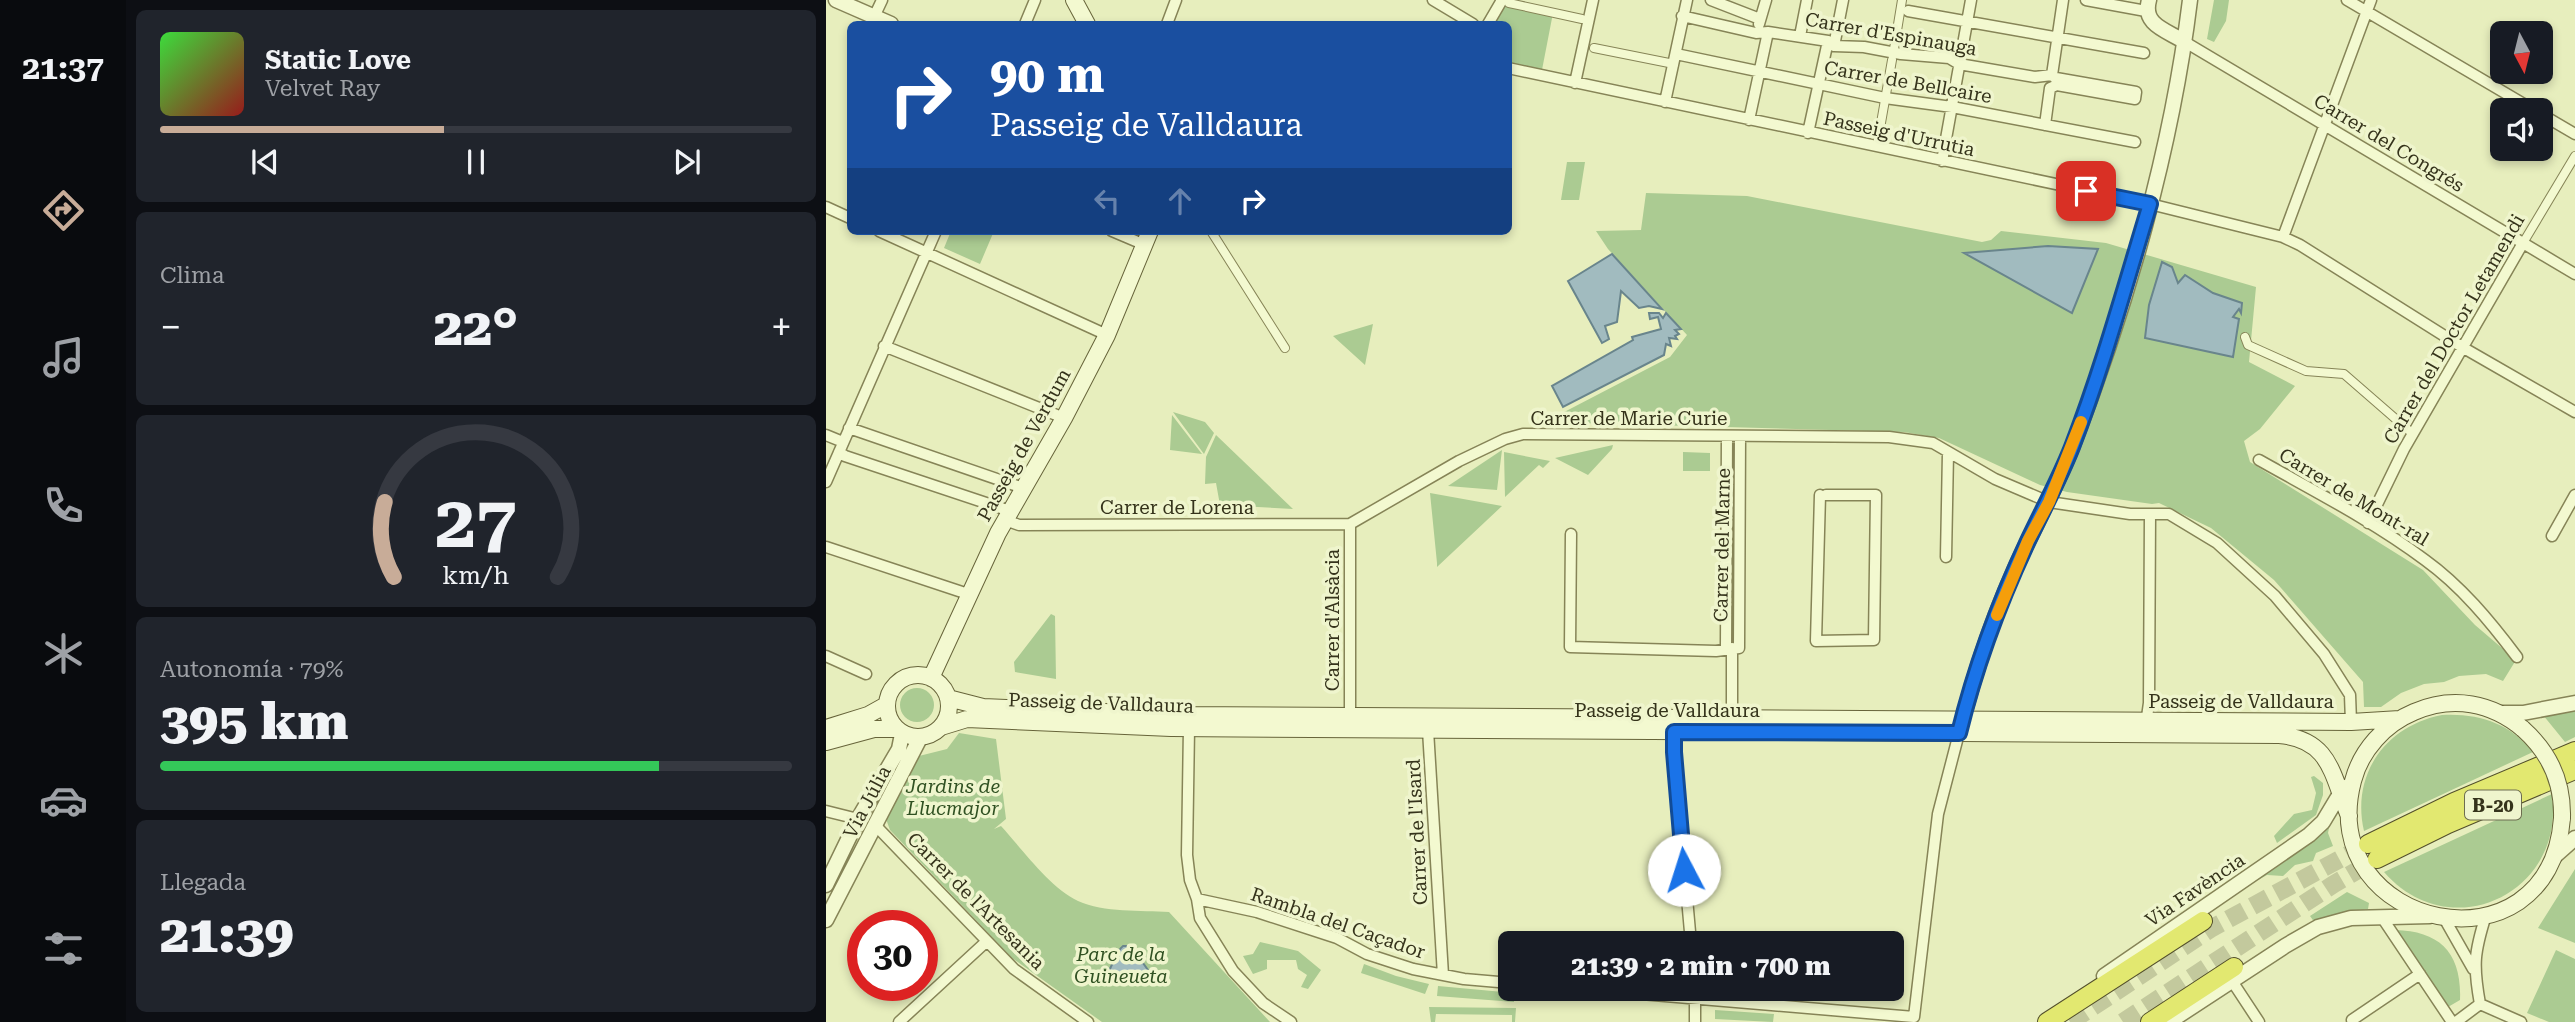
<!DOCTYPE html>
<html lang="es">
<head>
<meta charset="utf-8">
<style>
	:root { --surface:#171b24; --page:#20242c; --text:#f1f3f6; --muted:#9ea1a6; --line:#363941; --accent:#c8ac98 }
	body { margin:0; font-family:"Roboto Serif",serif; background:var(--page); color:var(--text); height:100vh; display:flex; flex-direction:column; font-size:26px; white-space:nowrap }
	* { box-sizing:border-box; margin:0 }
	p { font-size:23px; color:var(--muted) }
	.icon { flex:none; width:38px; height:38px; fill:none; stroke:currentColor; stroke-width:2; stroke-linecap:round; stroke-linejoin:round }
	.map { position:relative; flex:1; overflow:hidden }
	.panel { display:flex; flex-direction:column; gap:10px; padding:10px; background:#0d0f14; width:700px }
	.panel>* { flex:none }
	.banner { position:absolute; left:21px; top:21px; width:665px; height:214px; border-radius:10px; box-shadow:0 4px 10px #0003; background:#1a4fa0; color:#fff; overflow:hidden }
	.needle { width:46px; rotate:173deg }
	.tools { position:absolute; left:1664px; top:21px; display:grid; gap:14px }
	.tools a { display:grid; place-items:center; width:63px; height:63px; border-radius:10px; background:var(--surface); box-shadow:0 4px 10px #0003; font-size:35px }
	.speed { position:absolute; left:21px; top:910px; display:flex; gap:14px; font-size:35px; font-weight:700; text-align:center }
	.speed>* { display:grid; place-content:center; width:91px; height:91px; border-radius:50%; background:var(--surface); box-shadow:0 4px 10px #0003; line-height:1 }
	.speed .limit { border:10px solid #d22; background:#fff; color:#111 }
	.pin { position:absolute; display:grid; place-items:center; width:60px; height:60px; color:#fff; margin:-30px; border-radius:14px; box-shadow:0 4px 10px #0006 }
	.me { position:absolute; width:77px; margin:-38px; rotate:355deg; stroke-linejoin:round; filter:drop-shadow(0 0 5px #0008) }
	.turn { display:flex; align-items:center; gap:24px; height:147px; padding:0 28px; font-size:32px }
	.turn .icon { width:91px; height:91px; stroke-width:2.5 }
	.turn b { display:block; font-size:49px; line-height:60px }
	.lanes { display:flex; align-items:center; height:66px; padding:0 28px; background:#0003; justify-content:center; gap:35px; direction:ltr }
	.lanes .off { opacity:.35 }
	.big { font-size:52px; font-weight:800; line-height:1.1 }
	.panel .card { flex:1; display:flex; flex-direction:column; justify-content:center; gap:10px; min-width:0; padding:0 24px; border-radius:10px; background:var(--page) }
	.panel .dial { align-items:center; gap:0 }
	.dial svg { height:182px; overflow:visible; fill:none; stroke:var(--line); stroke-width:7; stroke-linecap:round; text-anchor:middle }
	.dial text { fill:var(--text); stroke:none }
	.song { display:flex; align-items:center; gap:21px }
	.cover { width:84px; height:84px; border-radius:10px; background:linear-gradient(135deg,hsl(120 70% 55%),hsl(0 70% 35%)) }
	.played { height:7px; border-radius:4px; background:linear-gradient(90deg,var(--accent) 45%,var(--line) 45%) }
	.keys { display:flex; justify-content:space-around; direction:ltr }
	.heat { display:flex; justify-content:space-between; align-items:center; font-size:38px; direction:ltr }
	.charge { height:10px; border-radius:5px; background:linear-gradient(90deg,#34c759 79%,var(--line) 0) }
	.trip { position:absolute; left:672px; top:931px; width:406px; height:70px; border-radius:10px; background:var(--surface); box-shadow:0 4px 10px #0003; font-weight:800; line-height:70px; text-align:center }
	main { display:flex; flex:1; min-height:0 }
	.tabs { display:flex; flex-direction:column; width:126px; justify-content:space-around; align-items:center; background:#090b0e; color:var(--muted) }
	.tabs .icon { width:49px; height:49px }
	.tabs .current { color:var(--accent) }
	.tabs b { font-size:32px; color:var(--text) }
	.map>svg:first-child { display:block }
</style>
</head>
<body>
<main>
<nav class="tabs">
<b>21:37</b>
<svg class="icon current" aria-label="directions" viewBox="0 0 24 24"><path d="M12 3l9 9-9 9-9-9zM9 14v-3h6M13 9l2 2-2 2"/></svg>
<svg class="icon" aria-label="music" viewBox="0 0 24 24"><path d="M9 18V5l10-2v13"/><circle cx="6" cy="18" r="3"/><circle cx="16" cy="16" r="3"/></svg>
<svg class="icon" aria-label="phone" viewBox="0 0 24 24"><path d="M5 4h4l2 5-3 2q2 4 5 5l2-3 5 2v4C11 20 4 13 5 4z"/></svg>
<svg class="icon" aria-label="climate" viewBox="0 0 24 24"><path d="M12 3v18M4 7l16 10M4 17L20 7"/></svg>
<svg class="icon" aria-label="car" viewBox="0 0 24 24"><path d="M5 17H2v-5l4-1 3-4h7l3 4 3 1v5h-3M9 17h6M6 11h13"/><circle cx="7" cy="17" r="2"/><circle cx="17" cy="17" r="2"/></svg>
<svg class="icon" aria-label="filters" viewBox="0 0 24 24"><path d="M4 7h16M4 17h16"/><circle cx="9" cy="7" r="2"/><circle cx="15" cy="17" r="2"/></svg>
</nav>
<section class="panel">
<div class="card">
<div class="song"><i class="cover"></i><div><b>Static Love</b><p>Velvet Ray</p></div></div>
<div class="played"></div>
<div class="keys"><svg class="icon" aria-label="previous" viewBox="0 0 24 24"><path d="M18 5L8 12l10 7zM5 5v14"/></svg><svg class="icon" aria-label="pause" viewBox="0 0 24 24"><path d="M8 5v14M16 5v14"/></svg><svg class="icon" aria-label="next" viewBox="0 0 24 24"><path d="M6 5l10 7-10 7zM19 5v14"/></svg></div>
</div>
<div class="card"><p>Clima</p>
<div class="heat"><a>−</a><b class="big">22°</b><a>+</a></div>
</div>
<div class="card dial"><svg viewBox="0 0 100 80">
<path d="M14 69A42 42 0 1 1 86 69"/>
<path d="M14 69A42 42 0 0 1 10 36" stroke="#c8ac98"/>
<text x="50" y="56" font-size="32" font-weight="700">27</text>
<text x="50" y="72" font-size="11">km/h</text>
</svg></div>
<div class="card"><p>Autonomía · 79%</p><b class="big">395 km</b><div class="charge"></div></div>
<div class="card"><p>Llegada</p><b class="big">21:39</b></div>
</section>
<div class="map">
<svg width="1749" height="1022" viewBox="0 0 1749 1022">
	<rect width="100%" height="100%" fill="#e7eebd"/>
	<path fill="#abcb92" d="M 1388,0 L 1403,0 L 1400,21 L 1388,42 L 1381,39 Z
		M 675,3 L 727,13 L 715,75 L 683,68 L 682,24 L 662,24 Z
		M 741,162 L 759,162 L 753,200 L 735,200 Z
		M 820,193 L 921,196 L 1156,242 L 1165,240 L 1175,231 L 1280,243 L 1430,287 L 1423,362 L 1469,386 L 1434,429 L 1418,441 L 1424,462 L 1597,570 L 1649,625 L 1690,660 L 1677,681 L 1660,674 L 1633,676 L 1618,682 L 1598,684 L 1575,693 L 1555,707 L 1538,707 L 1537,682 L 1448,580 L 1385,528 L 1333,503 L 1326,504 L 1241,492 L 1214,485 L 1113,438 L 1078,432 L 719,422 L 844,357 L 861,335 L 782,249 L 770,231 L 815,230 Z
		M 125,231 L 168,231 L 154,264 L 118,248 Z
		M 547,324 L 539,365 L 507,336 Z
		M 347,412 L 379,422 L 388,433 L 378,454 Z
		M 346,415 L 376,454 L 344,450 Z
		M 390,435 L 467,509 L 394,505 L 390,483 L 379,484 L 380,457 Z
		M 787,445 L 786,449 L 762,475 L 729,458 Z
		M 676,450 L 671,490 L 622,486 Z
		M 678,452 L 724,461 L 717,468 L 713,465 L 679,497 Z
		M 857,452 L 884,453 L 884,471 L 857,471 Z
		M 604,493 L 676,506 L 611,567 L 611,563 Z
		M 225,614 L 229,616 L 230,679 L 189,672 L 188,662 Z
		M74 705a17 17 0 1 1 34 0a17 17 0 1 1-34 0Z
		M 1749,710 L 1749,737 L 1739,742 L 1717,715 Z
		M 1616,715 C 1652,713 1684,723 1707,752 L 1538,831 C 1525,775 1559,726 1616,715 Z
		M 133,733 L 170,739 L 180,819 L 168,829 L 175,826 C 197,850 223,887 252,901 C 278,913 315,910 343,912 L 444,1022 L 276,1022 L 186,958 L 64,830 L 60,819 L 93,756 L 121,749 Z
		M 1488,776 L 1497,783 L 1497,795 L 1490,815 L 1451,843 L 1448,836 L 1468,814 L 1486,810 L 1490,793 L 1485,777 Z
		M 1726,794 C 1740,893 1624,948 1558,872 Z
		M 1505,818 L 1502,833 L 1507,846 L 1490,853 L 1487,861 L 1469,865 L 1457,876 L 1441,875 L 1432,880 L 1432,876 Z
		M 1749,869 L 1749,943 L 1712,928 Z
		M 1521,892 L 1543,903 L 1542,909 L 1509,915 L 1489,923 L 1484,916 Z
		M 1569,930 C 1614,931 1636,953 1634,1000 L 1622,1007 Z
		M 434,942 L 472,951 L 495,970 L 482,989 L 475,987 L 481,975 L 472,969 L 470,960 L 441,960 L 441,969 L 427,974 L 417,956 L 427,954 Z
		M 1730,950 L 1749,959 L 1749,1022 L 1723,1022 L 1701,1013 Z
		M 538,964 L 570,976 L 603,984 L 599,994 L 535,973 Z
		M 612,986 L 688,993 L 688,1002 L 611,996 Z
		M 603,1007 L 690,1008 L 689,1022 L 686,1022 L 686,1015 L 610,1014 L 609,1022 L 605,1022 Z
		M 889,1010 L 948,1014 L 947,1022 L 889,1019 Z"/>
	<path fill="#a1bbbf" stroke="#69858c" stroke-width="2" d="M 1222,246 L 1272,249 L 1246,313 L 1138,253 Z
		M 786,254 L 836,309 L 823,306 L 813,308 L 795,291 L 791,322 L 779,326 L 783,339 L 776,343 L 742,281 Z
		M 1336,262 L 1346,267 L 1352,283 L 1359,275 L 1387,293 L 1416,303 L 1415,313 L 1413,309 L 1407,317 L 1413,319 L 1407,357 L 1319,338 L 1323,305 Z
		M 823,313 L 833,313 L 837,318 L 840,313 L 855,329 L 849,330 L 853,334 L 849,336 L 851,339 L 843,338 L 845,346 L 840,344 L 838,355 L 737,407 L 726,386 L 807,340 L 806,337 L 835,329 L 832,317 L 824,319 Z
		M 297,946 L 301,946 L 309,952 L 322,970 L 317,977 L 285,983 L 278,980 C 285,970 290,951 297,946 Z"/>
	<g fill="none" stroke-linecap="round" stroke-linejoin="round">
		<path stroke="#c3c99d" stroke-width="18" stroke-dasharray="18 9" stroke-linecap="butt" d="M 1244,1022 L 1386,928 L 1542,844
			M 1297,1022 L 1508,884 L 1551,859"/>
		<defs>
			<path id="pedestrian" d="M 683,3 L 756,19
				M 768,48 L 848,64
				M 1068,49 L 1076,0
				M 1052,140 L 1066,60
				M 385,231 L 459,348
				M 1697,243 L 1749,156
				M 1419,337 L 1422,345 L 1480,371 L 1518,374 L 1587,434"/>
			<path id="minor" d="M 607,0 L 647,24
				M 885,0 L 934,19
				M 1260,0 L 1320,11
				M 1521,0 L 1708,110
				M 1082,11 L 1318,53
				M 856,16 L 930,33 L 942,32 L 1002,41 L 1008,46 L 1038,47 L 1075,54 L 1123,58 L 1133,64 L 1209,77 L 1226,75
				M 48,17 L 56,0
				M 199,24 L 209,0
				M 341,24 L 350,0
				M 662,24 L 676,0
				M 933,24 L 940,0
				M 974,36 L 981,0
				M 1359,42 L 1749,274
				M 1008,46 L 1017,0
				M 850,54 L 1059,98 L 1126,107 L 1309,142
				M 682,68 L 1324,204 L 1457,237 L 1474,245 L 1636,347 L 1749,412
				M 1230,78 L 1310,92 L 1309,99 L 1231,85
				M 749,83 L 767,0
				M 839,102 L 861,0
				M 1715,114 L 1749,134
				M 923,120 L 942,32
				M 1219,125 L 1224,88 L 1231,85 L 1232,81 L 1226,75 L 1237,0
				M 982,133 L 1002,41
				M 1116,161 L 1145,0
				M 0,207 L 24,218
				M 53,231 L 281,335
				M 286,231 L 319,245
				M 1457,237 L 1545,0
				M 58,346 L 238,418
				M 23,428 L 197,488
				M 0,435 L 17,442
				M 13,452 L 19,456 L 184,511
				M 1433,460 C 1488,491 1547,521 1599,560 C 1635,586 1664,621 1691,657
				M 0,482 L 110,231
				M 994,495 L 990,641 L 1048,640 L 1050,495 L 1000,495
				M 179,520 L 193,525 L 524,524
				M 1542,523 L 1578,449 L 1697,243
				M 524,524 L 633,461 L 679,439 L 697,434 L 1063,437 L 1107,443 L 1169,479 L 1223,502 L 1304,514 L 1343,514 L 1391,543 L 1449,596 L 1498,654 L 1524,695 L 1525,722
				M 745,534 L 744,647 L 890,651 L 913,648 L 914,436
				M 1726,536 L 1749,495
				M 0,547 L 142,594
				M 1120,557 L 1122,453
				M 900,648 L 901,436
				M 906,648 L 906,723
				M 0,656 L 40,674
				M 524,716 L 524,524
				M 1320,724 L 1323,703 L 1324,514
				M 363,728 L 361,855 L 364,880 L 371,899 L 374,918 L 407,971 L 437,1003 L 465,1022
				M 602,730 L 617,975
				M 848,731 L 848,752 L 865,943
				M 0,811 L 32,819
				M 50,826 L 188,969 L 262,1022
				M 371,899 L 431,912 L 511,938 L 541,954 L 587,969 L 638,979 L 684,983
				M 1555,916 L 1626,1022
				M 1618,918 L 1647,969
				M 1406,981 L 1433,1022
				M 756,989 L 1088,1017
				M 1654,1004 C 1647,965 1648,953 1660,915
				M 1654,1004 L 1695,1022
				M 1088,1017 L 1112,814 L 1133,733
				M 1526,1020 L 1594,974
				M 73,1022 L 161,941
				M 869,1022 L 869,989
				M 1630,1022 L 1654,1004"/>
			<path id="tertiary" d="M 10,0 L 65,24
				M 1323,0 C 1316,25 1340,30 1359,42
				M 1676,713 L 1697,713 L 1749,703
				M 1134,730 C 1150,666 1173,600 1202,541 C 1218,509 1234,478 1247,445 C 1301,306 1346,148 1364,0
				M 1730,855 L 1749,838
				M 0,885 L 32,819 L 73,749 L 76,734
				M 0,920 L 94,738
				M 1278,976 L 1483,835 L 1497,822 L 1518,787
				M 1343,1022 L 1459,946 L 1492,927 L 1525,918 L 1604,916"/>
			<path id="secondary" d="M 248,0 L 261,24
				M61 706a31 31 0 1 1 62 0a31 31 0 1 1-62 0Z
				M 105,678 L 172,533 L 238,418 L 281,335 L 324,231
				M 122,698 L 157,707 L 350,715 L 1525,722 L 1574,719
				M 115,727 L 141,719 L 345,728 L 1453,735 C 1505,739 1506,776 1523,816
				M 0,728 L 42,715 L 60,705
				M 1697,729 C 1666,703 1627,695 1588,712 C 1559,724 1535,750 1527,781 C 1488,930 1724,980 1736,818
				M 0,742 L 48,729 L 68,729"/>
			<path id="trunk" d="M 1542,844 L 1628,802 L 1749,751
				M 1551,859 L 1622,824 L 1749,770
				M 1221,1022 L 1377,921
				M 1324,1022 L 1408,967"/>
		</defs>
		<use href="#pedestrian" stroke="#868457" stroke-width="10"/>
		<use href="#minor" stroke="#868457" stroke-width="13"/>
		<use href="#tertiary" stroke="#868457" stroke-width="17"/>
		<use href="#secondary" stroke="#67643a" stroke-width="18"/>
		<use href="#trunk" stroke="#534f2b" stroke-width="20"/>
		<use href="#pedestrian" stroke="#f3f9d0" stroke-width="8"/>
		<use href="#minor" stroke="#f3f9d0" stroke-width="10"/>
		<use href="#tertiary" stroke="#f3f9d0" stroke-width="14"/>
		<use href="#secondary" stroke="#f3f9d0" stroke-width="16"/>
		<use href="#trunk" stroke="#e2e870" stroke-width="18"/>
		<defs>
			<path id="secondary-bridge" d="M 1697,729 C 1724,753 1737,782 1736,818"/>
		</defs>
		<use href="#secondary-bridge" stroke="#67643a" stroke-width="18" stroke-linecap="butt"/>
		<use href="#secondary-bridge" stroke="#f3f9d0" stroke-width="16"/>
	</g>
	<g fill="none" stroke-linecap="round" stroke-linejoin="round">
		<defs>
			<path id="route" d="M 858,870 L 848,752 L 848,732 L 1133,733 C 1149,668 1173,603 1201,543 C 1216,511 1233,480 1246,447 C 1277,367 1299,286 1324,204 L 1260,191"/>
		</defs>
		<use href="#route" stroke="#114b97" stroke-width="18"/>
		<use href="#route" stroke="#1a73e8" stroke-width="12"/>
		<path stroke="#f59e0b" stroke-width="12" d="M 1171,615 L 1202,541 L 1223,502 L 1255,422"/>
	</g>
	<g text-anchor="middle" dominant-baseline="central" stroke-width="7" stroke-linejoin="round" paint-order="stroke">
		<rect fill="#eff5cd" stroke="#6d6d50" stroke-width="2" x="1639" y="790.5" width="56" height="29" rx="5"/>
		<g font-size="18" font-weight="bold" fill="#35331b">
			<text x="1667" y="805">B-20</text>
		</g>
		<g font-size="19" fill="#35331b" stroke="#eff5cd">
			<text transform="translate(1065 34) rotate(10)">Carrer d'Espinauga</text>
			<text transform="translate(1082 82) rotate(10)">Carrer de Bellcaire</text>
			<text transform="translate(1073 134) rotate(12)">Passeig d'Urrutia</text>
			<text transform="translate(1563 143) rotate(31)">Carrer del Congrés</text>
			<text transform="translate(1628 329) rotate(-60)">Carrer del Doctor Letamendi</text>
			<text x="803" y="418">Carrer de Marie Curie</text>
			<text transform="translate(198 445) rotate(-61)">Passeig de Verdum</text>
			<text transform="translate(1528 497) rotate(31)">Carrer de Mont-ral</text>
			<text x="351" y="507">Carrer de Lorena</text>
			<text transform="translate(896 545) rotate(-89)">Carrer del Marne</text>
			<text transform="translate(506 620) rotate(-90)">Carrer d'Alsàcia</text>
			<text x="1415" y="701">Passeig de Valldaura</text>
			<text transform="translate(275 703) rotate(2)">Passeig de Valldaura</text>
			<text x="841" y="710">Passeig de Valldaura</text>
			<text transform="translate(41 802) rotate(-62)">Via Júlia</text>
			<text transform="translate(591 832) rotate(-93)">Carrer de l'Isard</text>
			<text transform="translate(1369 890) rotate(-34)">Via Favència</text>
			<text transform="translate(150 901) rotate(45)">Carrer de l'Artesania</text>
			<text transform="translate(512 923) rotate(19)">Rambla del Caçador</text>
		</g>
		<g font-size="19" font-style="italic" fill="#305122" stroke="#eff5cd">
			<text x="127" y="786">Jardins de<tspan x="127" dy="22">Llucmajor</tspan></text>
			<text x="295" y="954">Parc de la<tspan x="295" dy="22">Guineueta</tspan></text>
		</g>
	</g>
</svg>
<div class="tools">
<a><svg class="needle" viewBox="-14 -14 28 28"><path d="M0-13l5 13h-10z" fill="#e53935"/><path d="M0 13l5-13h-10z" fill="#9ea1a6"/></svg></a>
<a><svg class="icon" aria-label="sound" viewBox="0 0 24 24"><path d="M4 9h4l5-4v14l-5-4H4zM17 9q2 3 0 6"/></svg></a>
</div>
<div class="speed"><div class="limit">30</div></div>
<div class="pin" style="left:1260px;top:191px;background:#d93025"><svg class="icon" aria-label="arrive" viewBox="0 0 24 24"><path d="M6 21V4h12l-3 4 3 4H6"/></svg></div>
<svg class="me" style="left:858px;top:870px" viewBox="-20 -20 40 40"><circle r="19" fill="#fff"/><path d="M0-13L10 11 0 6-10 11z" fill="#1a73e8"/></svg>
<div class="trip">21:39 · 2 min · 700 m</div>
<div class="banner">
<div class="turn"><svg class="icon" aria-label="right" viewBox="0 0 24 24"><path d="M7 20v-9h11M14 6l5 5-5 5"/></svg><div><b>90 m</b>Passeig de Valldaura</div></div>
<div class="lanes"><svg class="icon off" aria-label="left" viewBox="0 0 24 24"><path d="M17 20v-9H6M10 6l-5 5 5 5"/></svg><svg class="icon off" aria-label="ahead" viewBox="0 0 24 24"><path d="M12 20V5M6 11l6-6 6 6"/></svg><svg class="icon" aria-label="right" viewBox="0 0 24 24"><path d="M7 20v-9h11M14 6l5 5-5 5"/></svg></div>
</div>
</div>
</main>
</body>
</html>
